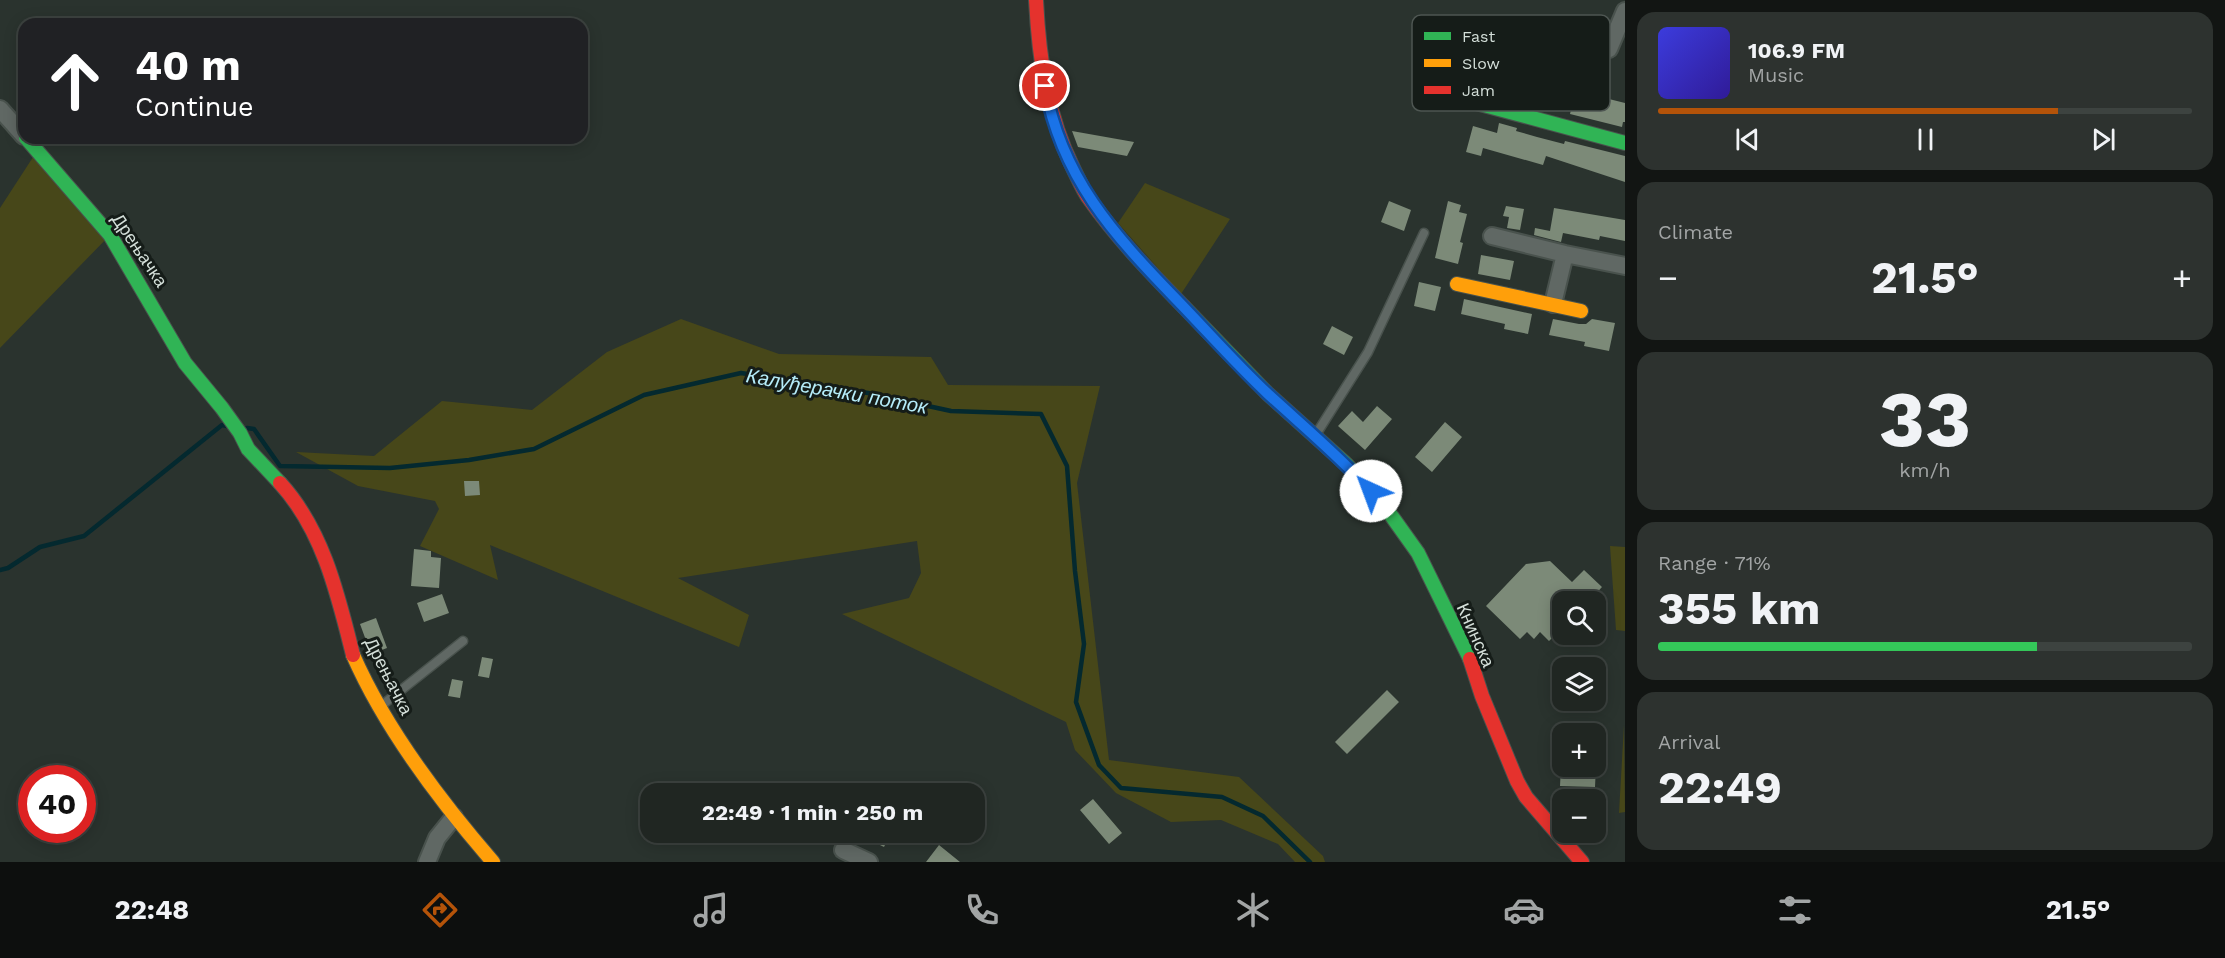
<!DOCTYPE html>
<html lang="en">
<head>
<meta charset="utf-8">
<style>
	:root { --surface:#202622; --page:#2d322f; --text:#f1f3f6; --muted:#a2a5a5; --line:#3d4340; --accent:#b45309 }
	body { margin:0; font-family:"Work Sans",sans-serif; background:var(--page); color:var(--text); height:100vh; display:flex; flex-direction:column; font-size:22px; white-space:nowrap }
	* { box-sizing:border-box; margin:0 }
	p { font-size:20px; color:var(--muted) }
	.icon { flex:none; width:33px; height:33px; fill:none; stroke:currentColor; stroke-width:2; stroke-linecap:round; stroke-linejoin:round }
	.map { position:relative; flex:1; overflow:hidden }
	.panel { display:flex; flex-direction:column; gap:12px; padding:12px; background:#121513; width:600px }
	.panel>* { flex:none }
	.banner { position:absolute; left:18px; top:18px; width:570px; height:126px; border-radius:18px; box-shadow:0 3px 15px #0003,0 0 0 2px var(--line); background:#202124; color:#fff; overflow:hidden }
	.tools { position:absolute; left:1552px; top:591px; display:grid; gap:12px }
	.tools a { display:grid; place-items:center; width:54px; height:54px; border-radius:12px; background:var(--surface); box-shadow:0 3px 15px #0003,0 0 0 2px var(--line); font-size:30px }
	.speed { position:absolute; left:18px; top:765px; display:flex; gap:12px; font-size:30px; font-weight:700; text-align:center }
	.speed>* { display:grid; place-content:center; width:78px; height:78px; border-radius:50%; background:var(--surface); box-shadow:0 3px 15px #0003,0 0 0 2px var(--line); line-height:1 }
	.speed .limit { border:9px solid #d22; background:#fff; color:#111 }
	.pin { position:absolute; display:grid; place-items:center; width:51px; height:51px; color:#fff; margin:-26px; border:3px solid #fff; border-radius:50%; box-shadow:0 2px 6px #0007 }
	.me { position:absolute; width:66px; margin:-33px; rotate:317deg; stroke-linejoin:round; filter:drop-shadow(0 0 4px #0008) }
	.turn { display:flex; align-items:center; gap:21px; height:126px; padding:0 18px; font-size:27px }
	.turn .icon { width:78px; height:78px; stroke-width:2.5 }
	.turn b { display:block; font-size:42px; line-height:51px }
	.big { font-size:45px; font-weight:700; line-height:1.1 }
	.panel .card { flex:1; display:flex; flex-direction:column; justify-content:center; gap:9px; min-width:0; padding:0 21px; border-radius:18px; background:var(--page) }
	.panel .dial { align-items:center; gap:0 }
	.dial b { font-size:78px; line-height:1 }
	.song { display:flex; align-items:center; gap:18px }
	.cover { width:72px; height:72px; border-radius:9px; background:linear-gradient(135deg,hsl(240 70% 55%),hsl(250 70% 35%)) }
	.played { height:6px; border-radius:3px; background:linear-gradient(90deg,var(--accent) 75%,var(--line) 75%) }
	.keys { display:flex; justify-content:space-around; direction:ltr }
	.heat { display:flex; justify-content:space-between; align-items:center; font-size:33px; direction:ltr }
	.charge { height:9px; border-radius:4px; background:linear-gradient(90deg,#34c759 71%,var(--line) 0) }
	.trip { position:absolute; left:640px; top:783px; width:345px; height:60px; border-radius:18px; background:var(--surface); box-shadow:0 3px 15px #0003,0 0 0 2px var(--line); font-weight:700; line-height:60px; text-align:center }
	.dock { display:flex; height:96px; justify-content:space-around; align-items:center; background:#0d0f0e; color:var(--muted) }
	.dock .icon { width:42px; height:42px }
	.dock .selected { color:var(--accent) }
	.dock b { font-size:27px; color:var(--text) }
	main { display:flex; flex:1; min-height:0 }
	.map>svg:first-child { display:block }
</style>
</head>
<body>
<main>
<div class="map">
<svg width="1625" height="862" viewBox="0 0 1625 862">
	<rect width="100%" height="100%" fill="#2a332e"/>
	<path fill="#474719" d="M 37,151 L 110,235 L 0,348 L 0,208 Z
		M 1145,183 L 1230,219 L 1181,294 L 1118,223 Z
		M 681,319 L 779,354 L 931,357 L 948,385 L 1100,386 L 1077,483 L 1109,760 L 1239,777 L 1323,856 L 1325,862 L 1295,862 L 1278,844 L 1221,820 L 1171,822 L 1116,793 L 1075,750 L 1066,722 L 842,614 L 909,598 L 921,573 L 917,541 L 678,578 L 749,615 L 739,647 L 490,545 L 498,580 L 420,546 L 439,509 L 435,501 L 358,486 L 296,452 L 374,456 L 442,401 L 532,410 L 607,352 Z
		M 1610,546 L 1625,547 L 1625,631 L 1616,630 Z
		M 1624,725 L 1625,812 L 1619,813 Z"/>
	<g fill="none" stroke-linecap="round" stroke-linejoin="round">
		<path stroke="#04292f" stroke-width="4.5" d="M 247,428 L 254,429 L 280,466 L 390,468 L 469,460 L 534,449 L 644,395 L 741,373 L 868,393 L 951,411 L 1041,414 L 1067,466 L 1075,571 L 1084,644 L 1076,702 L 1099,765 L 1121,788 L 1222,797 L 1263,816 L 1310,862
			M 0,570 L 8,568 L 40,547 L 84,536 L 222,425 L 227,426"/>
	</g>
	<path fill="#7c8a78" d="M 1574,98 L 1603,106 L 1605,98 L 1625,103 L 1625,122 L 1623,122 L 1622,127 L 1570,114 Z
		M 1499,123 L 1517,128 L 1516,131 L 1537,137 L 1564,144 L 1565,141 L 1625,156 L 1625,182 L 1546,156 L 1543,165 L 1483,148 L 1481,156 L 1466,152 L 1473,126 L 1497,133 Z
		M 1072,131 L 1134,142 L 1127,156 L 1078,147 Z
		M 1389,201 L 1411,210 L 1404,231 L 1381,222 Z
		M 1448,201 L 1461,205 L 1459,212 L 1467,214 L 1460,242 L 1463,243 L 1458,264 L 1435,258 Z
		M 1506,206 L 1524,209 L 1520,230 L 1507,228 L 1509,217 L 1503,216 Z
		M 1554,208 L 1625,220 L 1625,241 L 1600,236 L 1599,240 L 1563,233 L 1561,242 L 1534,235 L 1535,228 L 1550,231 Z
		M 1481,255 L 1514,261 L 1510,280 L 1478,274 Z
		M 1419,282 L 1441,287 L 1435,311 L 1414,306 Z
		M 1464,299 L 1532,314 L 1528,334 L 1504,329 L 1505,324 L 1461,314 Z
		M 1553,319 L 1579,324 L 1586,324 L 1592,319 L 1615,323 L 1609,351 L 1584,346 L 1585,342 L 1549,335 Z
		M 1332,326 L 1353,337 L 1344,355 L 1323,344 Z
		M 1377,406 L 1392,419 L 1365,450 L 1338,426 L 1352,411 L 1363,422 Z
		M 1445,422 L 1462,437 L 1432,472 L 1415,457 Z
		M 464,481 L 479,481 L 480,495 L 465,496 Z
		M 414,549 L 431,551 L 431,557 L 441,558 L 439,588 L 411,586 Z
		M 1550,561 L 1572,582 L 1584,570 L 1602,587 L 1588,602 L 1563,602 L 1563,627 L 1549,641 L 1540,632 L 1534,639 L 1527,632 L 1520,639 L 1486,606 L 1526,564 Z
		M 442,594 L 449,613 L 424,622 L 417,603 Z
		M 376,618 L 387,648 L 371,654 L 360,624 Z
		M 482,657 L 493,659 L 489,678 L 478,676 Z
		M 452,679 L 463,681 L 460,698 L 448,696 Z
		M 1387,690 L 1399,702 L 1347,754 L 1335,742 Z
		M 1561,766 L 1596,766 L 1595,787 L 1560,786 Z
		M 1093,799 L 1122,833 L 1109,844 L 1080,810 Z
		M 854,832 L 891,832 L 884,847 Z
		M 939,845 L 960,862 L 926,862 Z"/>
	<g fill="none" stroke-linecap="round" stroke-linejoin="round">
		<defs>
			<path id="lane" d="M 1315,436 L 1368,352 L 1424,233
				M 381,706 L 463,641"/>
			<path id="street" d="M 1609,49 L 1625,11
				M 0,109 L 24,136
				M 1492,236 L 1565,254 L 1625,266
				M 1553,304 L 1565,254
				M 843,850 L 869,862
				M 427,862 L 437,838 L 454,817"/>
			<path id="fast" d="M 1443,94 L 1625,143
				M 26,138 L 110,235 L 185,363 L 222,408 L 240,433 L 248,449 L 280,483
				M 1184,307 L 1268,394 L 1347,465 L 1383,504 L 1418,553 L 1470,659"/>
			<path id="slow" d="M 1457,284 L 1581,311
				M 353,655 C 385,728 441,802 493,862"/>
			<path id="jam" d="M 1036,0 C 1039,59 1047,115 1073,168 C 1078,178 1082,188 1088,197 C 1116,237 1150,272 1184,307
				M 280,483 C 323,530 338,595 353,655
				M 1470,659 L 1482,696 L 1517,781 L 1526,797 L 1582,862"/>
		</defs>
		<use href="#lane" stroke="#49524d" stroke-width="11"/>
		<use href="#street" stroke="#49524d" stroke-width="20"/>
		<use href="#fast" stroke="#49524d" stroke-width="16"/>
		<use href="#slow" stroke="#49524d" stroke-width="16"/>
		<use href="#jam" stroke="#49524d" stroke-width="16"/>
		<use href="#lane" stroke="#606864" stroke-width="8"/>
		<use href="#street" stroke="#606864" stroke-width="16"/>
		<use href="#fast" stroke="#30b455" stroke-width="14"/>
		<use href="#slow" stroke="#ff9f0a" stroke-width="14"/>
		<use href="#jam" stroke="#e5322d" stroke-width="14"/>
	</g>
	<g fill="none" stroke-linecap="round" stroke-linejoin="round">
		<defs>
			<path id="route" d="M 1045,86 C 1061,177 1114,235 1176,299 C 1207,331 1236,364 1268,394 C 1303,426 1339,456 1371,491"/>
		</defs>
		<use href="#route" stroke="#114b97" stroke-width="15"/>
		<use href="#route" stroke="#1a73e8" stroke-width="10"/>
	</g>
	<g text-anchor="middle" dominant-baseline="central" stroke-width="6" stroke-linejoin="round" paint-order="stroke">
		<g font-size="18" fill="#d4dfd9" stroke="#151c18">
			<text transform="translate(140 250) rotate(56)">Дрењачка</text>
			<text transform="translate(1476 635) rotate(66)">Книнска</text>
			<text transform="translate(389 676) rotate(63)">Дрењачка</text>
		</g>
		<g font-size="20" font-style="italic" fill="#b6edfa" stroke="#151c18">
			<text transform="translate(837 391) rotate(10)">Калуђерачки поток</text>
		</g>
	</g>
	<rect x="1412" y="15" width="198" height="96" rx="9" fill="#151c18" stroke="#4e5652" stroke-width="1.5"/>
	<rect x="1424" y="32" width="27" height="8" fill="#30b455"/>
	<rect x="1424" y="59" width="27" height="8" fill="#ff9f0a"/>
	<rect x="1424" y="86" width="27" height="8" fill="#e5322d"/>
	<g font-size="16" fill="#d4dfd9">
		<text x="1462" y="42">Fast</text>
		<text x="1462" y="69">Slow</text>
		<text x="1462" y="96">Jam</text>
	</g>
</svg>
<div class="tools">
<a><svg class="icon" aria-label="search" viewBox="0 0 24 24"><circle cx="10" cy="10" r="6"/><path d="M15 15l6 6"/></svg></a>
<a><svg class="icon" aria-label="layers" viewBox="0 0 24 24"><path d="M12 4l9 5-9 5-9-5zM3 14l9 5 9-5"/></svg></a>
<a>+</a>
<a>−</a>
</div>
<div class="speed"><div class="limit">40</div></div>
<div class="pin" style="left:1045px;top:86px;background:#d93025"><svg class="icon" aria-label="arrive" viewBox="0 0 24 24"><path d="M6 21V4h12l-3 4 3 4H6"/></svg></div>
<svg class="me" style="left:1371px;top:491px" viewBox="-20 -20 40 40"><circle r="19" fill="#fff"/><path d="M0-13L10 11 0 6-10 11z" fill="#1a73e8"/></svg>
<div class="trip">22:49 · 1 min · 250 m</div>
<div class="banner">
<div class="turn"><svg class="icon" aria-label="ahead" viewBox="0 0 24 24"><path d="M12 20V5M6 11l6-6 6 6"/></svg><div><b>40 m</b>Continue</div></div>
</div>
</div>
<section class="panel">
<div class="card">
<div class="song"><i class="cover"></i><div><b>106.9 FM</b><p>Music</p></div></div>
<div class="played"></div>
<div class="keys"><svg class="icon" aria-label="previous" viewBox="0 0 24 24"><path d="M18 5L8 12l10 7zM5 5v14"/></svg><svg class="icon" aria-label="pause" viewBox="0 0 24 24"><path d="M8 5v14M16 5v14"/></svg><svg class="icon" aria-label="next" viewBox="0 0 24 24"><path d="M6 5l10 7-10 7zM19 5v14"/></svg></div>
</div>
<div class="card"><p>Climate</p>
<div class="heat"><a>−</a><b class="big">21.5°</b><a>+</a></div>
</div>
<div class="card dial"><b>33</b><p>km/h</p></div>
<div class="card"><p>Range · 71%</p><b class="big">355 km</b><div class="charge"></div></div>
<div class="card"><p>Arrival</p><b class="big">22:49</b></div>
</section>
</main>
<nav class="dock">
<b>22:48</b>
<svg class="icon selected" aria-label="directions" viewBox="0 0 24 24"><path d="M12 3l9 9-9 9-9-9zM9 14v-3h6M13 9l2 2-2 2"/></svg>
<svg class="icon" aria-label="music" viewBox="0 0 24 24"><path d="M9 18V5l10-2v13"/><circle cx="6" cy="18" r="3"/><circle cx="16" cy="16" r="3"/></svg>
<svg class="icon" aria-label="phone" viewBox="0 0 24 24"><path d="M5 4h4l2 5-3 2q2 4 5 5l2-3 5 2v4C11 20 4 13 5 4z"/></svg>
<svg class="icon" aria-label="climate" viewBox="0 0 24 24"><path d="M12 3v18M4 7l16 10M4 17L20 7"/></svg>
<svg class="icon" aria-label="car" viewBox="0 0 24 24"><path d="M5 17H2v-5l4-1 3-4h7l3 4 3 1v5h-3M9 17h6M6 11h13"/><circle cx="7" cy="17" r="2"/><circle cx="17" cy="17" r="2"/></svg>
<svg class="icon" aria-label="filters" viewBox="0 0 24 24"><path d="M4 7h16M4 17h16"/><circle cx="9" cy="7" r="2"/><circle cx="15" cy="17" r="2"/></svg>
<b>21.5°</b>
</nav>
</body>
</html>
